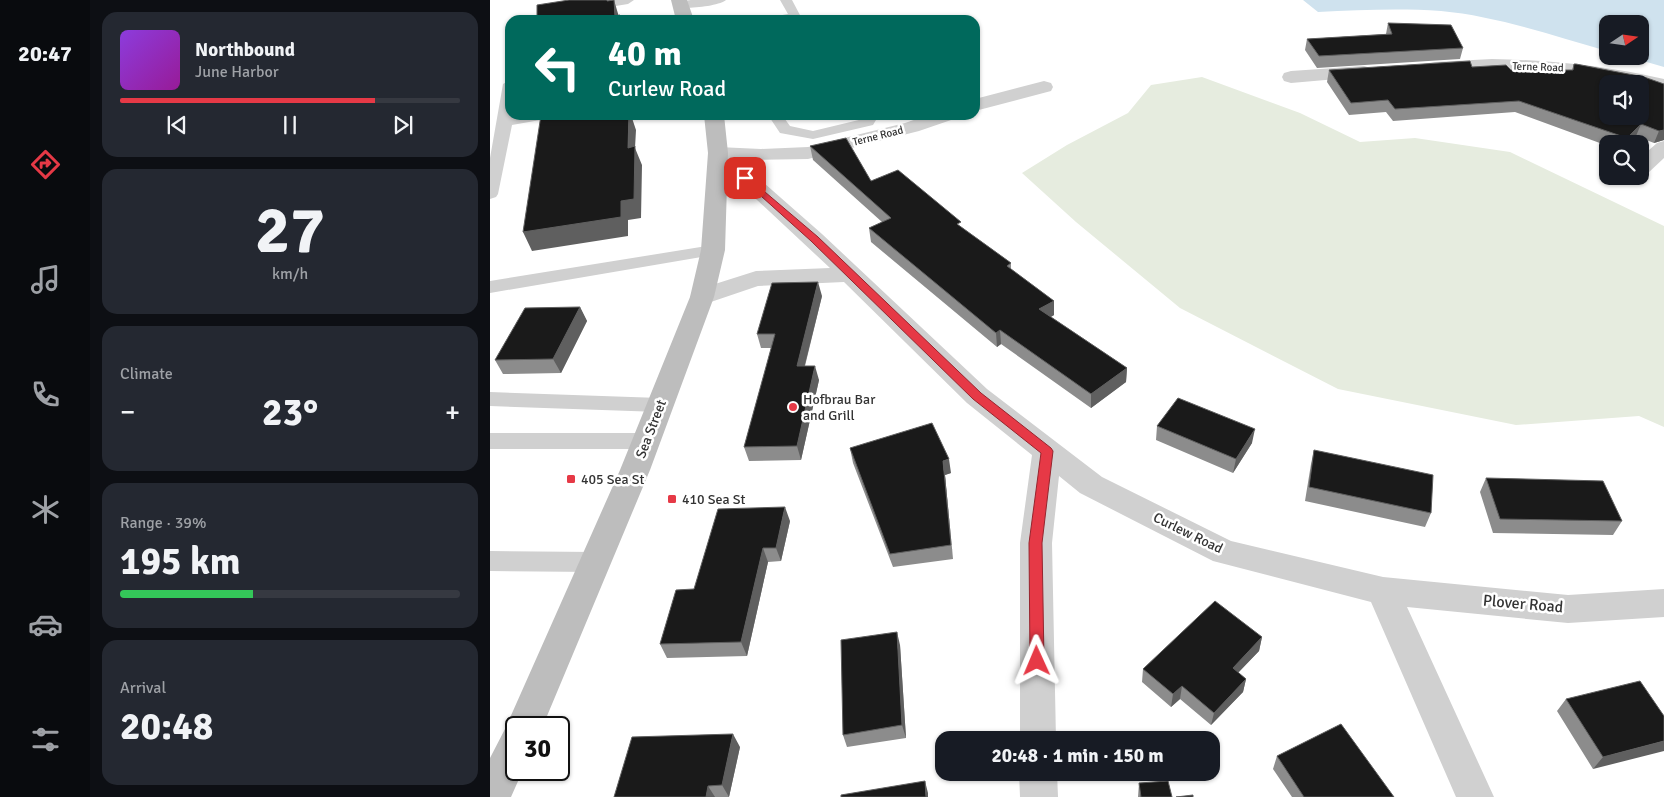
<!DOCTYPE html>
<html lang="en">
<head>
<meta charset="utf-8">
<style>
	:root { --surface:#171b24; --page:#242831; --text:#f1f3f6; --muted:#9ea1a6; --line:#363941; --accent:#e63946 }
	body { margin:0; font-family:Signika,sans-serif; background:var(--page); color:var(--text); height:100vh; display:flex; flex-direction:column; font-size:19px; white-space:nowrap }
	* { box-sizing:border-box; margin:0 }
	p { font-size:16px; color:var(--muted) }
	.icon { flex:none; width:28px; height:28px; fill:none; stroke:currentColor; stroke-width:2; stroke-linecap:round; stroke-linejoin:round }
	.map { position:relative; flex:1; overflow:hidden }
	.sheet { display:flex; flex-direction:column; gap:12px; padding:12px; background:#0d0f14; width:400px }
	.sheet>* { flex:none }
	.banner { position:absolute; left:15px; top:15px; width:475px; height:105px; border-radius:15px; box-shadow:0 1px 4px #0004; background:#00695c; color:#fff; overflow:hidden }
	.needle { width:32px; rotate:77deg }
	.fabs { position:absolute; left:1109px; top:15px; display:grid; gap:10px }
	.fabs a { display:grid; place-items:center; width:50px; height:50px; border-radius:10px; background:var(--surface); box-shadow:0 1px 4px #0004; font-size:25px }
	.speed { position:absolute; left:15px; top:716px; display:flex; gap:10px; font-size:25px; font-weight:700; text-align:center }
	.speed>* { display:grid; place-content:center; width:65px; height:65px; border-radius:50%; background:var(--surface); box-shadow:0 1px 4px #0004; line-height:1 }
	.speed .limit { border:2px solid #111; border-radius:8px; background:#fff; color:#111 }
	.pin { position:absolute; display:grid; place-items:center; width:42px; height:42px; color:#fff; margin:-21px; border-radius:10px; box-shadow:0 2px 8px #0006 }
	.me { position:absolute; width:55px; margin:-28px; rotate:359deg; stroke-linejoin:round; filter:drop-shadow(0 0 4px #0008) }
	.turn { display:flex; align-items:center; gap:18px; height:105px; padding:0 20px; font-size:22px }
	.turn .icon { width:65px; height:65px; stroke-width:2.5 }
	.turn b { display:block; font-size:35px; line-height:42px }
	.big { font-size:38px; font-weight:700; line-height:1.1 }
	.sheet .tile { flex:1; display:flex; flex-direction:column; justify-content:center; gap:8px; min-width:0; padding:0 18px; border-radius:15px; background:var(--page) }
	.sheet .dial { align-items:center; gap:0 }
	.dial b { font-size:65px; line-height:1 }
	.song { display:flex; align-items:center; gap:15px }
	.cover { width:60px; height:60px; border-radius:8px; background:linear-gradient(135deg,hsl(270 70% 55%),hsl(300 70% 35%)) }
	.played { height:5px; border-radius:2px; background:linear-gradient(90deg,var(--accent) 75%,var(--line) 75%) }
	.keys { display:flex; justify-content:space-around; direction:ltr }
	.heat { display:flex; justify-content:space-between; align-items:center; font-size:28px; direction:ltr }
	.charge { height:8px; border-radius:4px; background:linear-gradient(90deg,#34c759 39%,var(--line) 0) }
	.trip { position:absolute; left:445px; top:731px; width:285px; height:50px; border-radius:15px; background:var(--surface); box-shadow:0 1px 4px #0004; font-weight:700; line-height:50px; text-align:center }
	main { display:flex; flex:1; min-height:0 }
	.tabs { display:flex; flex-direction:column; width:90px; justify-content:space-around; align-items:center; background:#090b0e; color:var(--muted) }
	.tabs .icon { width:35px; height:35px }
	.tabs .selected { color:var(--accent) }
	.tabs b { font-size:22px; color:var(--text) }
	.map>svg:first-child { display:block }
</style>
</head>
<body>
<main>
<nav class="tabs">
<b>20:47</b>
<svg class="icon selected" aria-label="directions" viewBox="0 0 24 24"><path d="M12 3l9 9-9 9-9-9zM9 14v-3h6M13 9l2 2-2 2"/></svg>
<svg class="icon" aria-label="music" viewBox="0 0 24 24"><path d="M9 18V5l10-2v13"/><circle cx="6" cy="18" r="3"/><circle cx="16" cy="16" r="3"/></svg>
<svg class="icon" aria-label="phone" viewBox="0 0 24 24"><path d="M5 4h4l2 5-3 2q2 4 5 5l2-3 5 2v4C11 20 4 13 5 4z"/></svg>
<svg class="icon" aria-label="climate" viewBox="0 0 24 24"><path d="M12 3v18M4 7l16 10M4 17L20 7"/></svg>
<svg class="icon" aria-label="car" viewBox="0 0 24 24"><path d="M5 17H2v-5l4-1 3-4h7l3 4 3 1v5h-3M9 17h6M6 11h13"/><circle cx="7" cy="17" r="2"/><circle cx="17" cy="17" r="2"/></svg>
<svg class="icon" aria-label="filters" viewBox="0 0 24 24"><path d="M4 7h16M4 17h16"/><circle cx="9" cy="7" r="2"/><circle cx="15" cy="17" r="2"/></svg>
</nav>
<section class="sheet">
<div class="tile">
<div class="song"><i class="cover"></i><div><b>Northbound</b><p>June Harbor</p></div></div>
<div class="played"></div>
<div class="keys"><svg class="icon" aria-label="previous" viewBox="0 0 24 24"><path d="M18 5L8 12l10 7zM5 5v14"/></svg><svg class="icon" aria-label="pause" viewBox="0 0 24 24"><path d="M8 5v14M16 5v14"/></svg><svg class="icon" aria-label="next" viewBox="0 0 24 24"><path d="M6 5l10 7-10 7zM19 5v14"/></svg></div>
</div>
<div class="tile dial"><b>27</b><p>km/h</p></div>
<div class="tile"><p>Climate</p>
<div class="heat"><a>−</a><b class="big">23°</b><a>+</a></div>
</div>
<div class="tile"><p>Range · 39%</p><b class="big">195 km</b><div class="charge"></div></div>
<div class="tile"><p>Arrival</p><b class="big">20:48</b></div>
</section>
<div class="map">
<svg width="1174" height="797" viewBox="0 0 1174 797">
	<rect width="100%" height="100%" fill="#fff"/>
	<path fill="#e6ecdf" d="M 712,77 L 810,113 L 870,142 L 925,138 L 1020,152 L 1174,226 L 1174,427 L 1149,416 L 1026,425 L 848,389 L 690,308 L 586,222 L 532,173 L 577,145 L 638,113 L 661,85 Z"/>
	<path fill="#cfe2ee" d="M 813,0 L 1174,0 L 1174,67 L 1136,56 L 1150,56 L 1150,24 L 1118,24 L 1117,51 C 1063,36 1007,16 951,11 C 910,8 869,10 828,12 Z"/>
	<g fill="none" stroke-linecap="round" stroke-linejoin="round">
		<path fill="#d0d0d0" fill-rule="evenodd" d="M 117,0 L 144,0 L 138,4 L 70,15 L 61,20 L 45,20 L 63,9 Z
			M 201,0 L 236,0 C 230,6 190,11 184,5 L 186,2 Z
			M 290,0 L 302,0 L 311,17 L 309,20 L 279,20 L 281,17 L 298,14 Z
			M 20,80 L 20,115 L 63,115 L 61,118 L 56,119 L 22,125 L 8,194 L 6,197 L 0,199 L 0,158 L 13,84 Z
			M 278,115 L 292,115 L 300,126 L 323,131 L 373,119 L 375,115 L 389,115 L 383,125 L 323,139 L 290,133 Z
			M 223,245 L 229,246 L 232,250 L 229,254 L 0,293 L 0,281 Z
			M 0,392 L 170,398 L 177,400 L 180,405 L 177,410 L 170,412 L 0,406 Z
			M 0,433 L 157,433 L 164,436 L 167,441 L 164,446 L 157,449 L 0,449 Z
			M 0,551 L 105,552 L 113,555 L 117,562 L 113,569 L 105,572 L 0,571 Z"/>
		<path fill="#d0d0d0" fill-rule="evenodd" d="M 1002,59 C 1061,60 1117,66 1174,79 L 1174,91 C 1100,73 1023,68 945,72 L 939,71 L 936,67 L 939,63 L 945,62 Z
			M 874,66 L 881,68 L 883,72 L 881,76 L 801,83 L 794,81 L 792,77 L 794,73 L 801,71 Z
			M 554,81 L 561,83 L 563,87 L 561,91 L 485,111 L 485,99 Z
			M 438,115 L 467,115 L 464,119 L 429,131 L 318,159 L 248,160 L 332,234 L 497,389 L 612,477 L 741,541 L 893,577 L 1078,595 L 1174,589 L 1174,617 L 1078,623 L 917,607 L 1004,797 L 966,797 L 881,602 L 723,561 L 590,493 L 569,476 L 562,543 L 566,740 L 530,740 L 530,543 L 542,455 L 477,403 L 354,282 L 268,286 L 212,305 L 203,303 L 200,297 L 203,291 L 266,271 L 340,268 L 221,157 L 218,153 L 221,149 L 228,147 L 271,149 L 318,147 L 415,123 Z
			M 1174,141 L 1174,158 L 1157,174 L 1150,176 L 1150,158 L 1167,143 Z
			M 529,772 L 567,772 L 568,797 L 530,797 Z"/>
		<path fill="#bdbdbd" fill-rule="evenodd" d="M 181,0 L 197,0 L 204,20 L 186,20 Z
			M 214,115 L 234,115 L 238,153 L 235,250 L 224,297 L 160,470 L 52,728 L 26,728 L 26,770 L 33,770 L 21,797 L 0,797 L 0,758 L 15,729 L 130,470 L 200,297 L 211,250 L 218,153 Z"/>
	</g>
	<path fill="#8c8c8c" d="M 898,23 L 973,48 L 970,59 L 827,68 L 815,50 L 817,39 L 896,34 Z
		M 1084,64 L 1174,84 L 1174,140 L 1164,143 L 1146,136 L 1138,144 L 1118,144 L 1118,146 L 1025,112 L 903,121 L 896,112 L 859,115 L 837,82 L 839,70 L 982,67 L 1021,70 L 1082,70 Z
		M 320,146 L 381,181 L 471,227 L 521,263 L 521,269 L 564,301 L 564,315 L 561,317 L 637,368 L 636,382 L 601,408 L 511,344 L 507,347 L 381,242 L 379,228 L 392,222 L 323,160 Z
		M 332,296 L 315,366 L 329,380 L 311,460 L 259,461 L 254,447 L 282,348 L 271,348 L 267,334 Z
		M 90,307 L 97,321 L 71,373 L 13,374 L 5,360 Z
		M 667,426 L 762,443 L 743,473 L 666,440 Z
		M 360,448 L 461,473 L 455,475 L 463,559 L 403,567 L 363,463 Z
		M 824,450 L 941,513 L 935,527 L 815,501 L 821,464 Z
		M 996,478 L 1132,521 L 1123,535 L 1003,533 L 990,492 Z
		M 300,521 L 291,561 L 278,562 L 257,656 L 177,658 L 170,644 L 204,589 Z
		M 772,637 L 769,651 L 748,673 L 756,679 L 753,692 L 721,725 L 690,699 L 681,707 L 652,682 L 653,669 Z
		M 410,645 L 416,738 L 357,747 L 353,735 Z
		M 1076,699 L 1174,716 L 1103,769 L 1067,711 Z
		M 250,747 L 239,797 L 124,797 Z
		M 787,756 L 904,797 L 802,797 L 783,769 Z
		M 649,783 L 682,797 L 648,797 Z"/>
	<path fill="#5f5f5f" d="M 124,0 L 129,17 L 125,16 Z
		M 139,115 L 141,115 L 146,130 L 145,148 L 152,165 L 151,218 L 138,220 L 138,236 L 42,251 L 33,232 L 131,201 L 138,148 Z
		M 1151,124 L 1146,136 L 1138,144 L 1134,144 L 1137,138 Z
		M 1174,130 L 1174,140 L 1164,143 L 1169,131 Z
		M 328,282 L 332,296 L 311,380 L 307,366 Z
		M 564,301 L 564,315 L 550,323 L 549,309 Z
		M 90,307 L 97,321 L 71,373 L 63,359 Z
		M 510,330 L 511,344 L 507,347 L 506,333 Z
		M 325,366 L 329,380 L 311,460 L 307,446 Z
		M 637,368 L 636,382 L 601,408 L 601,394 Z
		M 765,429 L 762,443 L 743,473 L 746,459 Z
		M 459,459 L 461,473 L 455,475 L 463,559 L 453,461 Z
		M 295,507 L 300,521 L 291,561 L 286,548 Z
		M 273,548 L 278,562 L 257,656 L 251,642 Z
		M 407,632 L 410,645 L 416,738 L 412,725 Z
		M 772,637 L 769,651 L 740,681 L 743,668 Z
		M 756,679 L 753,692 L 721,725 L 724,713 Z
		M 692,686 L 690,699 L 681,707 L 683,694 Z
		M 243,734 L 250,747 L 239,797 L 232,785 Z
		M 1174,741 L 1174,751 L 1103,769 L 1113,757 Z
		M 435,781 L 438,793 L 438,797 L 436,797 Z
		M 218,786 L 225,797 L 216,797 Z"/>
	<path fill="#1a1a1a" stroke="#5f5f5f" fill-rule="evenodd" d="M 79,0 L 117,0 L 117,1 L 124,0 L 125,16 L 130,15 L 130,20 L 47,20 L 47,5 Z
		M 898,23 L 961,25 L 973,48 L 829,56 L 817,39 L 902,34 Z
		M 980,61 L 982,67 L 1016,65 L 1021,70 L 1083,70 L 1084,64 L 1086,64 L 1154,77 L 1174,84 L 1174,130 L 1169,131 L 1151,124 L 1137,138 L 1029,101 L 905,109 L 898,100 L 861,103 L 839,70 ZM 1118,84 L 1150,84 L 1150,116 L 1118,116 Z
		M 51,115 L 139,115 L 138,148 L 145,146 L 144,199 L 131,201 L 131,217 L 33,232 Z
		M 356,138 L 381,181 L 408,170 L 471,222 L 467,224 L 521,263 L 517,266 L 564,301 L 549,309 L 637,368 L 601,394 L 510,330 L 506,333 L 379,228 L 401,218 L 320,146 Z
		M 328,282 L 307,366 L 325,366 L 307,446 L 254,447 L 285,334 L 267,334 L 282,283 Z
		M 90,307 L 63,359 L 5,360 L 35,308 Z
		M 688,398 L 765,429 L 746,459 L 667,426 Z
		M 442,423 L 459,459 L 453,461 L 461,545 L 400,554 L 360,448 Z
		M 824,450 L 943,475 L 941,513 L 819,487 Z
		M 996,478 L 1113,481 L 1132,521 L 1010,519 Z
		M 295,507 L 286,548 L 273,548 L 251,642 L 170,644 L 186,590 L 204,589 L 228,509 Z
		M 725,601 L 772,637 L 743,668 L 756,679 L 724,713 L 692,686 L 683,694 L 653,669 Z
		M 407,632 L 412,725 L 353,735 L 351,640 Z
		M 1150,681 L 1174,716 L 1174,741 L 1113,757 L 1076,699 Z
		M 851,724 L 904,797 L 814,797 L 787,756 Z
		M 243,734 L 232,785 L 218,786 L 216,797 L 124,797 L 142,737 Z
		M 435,781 L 436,797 L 351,797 L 351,795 Z
		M 678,781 L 682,797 L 651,797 L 649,783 Z
		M 703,795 L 703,797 L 686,797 Z"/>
	<path fill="#e63946" stroke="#96252e" d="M 255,175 L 328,237 L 491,393 L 561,448 L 563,451 L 552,543 L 554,661 L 552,666 L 547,668 L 542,666 L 540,661 L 539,543 L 551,453 L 483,399 L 321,241 L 252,179 L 252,176 Z"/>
	<g fill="#e63946" stroke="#fff" stroke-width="2">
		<circle cx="303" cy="407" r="5"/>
		<rect x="76" y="474" width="10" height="10" rx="2.5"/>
		<rect x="177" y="494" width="10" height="10" rx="2.5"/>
	</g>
	<g text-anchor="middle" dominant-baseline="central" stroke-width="5" stroke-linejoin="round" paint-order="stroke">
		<g font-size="11" fill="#333" stroke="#fff">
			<text transform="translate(1048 67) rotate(2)">Terne Road</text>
			<text transform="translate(388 136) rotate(-14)">Terne Road</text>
		</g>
		<g font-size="14" fill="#333" stroke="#fff" text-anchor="start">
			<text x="313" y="399">Hofbrau Bar<tspan x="313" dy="16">and Grill</tspan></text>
			<text x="91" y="479">405 Sea St</text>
			<text x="192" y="499">410 Sea St</text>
		</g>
		<g font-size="14" fill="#333" stroke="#fff">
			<text transform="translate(161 429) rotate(-69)">Sea Street</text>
			<text transform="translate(698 533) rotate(26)">Curlew Road</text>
		</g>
		<g font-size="16" fill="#333" stroke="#fff">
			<text transform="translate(1033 604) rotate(5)">Plover Road</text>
		</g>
	</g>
</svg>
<div class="fabs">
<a><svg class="needle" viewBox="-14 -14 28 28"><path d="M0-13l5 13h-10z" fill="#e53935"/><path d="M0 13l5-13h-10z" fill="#9ea1a6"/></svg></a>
<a><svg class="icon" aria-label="sound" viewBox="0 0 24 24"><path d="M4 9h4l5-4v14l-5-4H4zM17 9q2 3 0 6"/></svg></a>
<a><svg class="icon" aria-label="search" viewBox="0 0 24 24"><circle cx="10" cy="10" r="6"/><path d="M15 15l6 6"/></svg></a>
</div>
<div class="speed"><div class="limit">30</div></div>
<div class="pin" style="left:255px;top:178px;background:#d93025"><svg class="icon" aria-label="arrive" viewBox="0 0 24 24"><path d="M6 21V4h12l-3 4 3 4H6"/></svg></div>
<svg class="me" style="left:547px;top:661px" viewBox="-20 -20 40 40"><path d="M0-17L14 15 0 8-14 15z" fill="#e63946" stroke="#fff" stroke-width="4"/></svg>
<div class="trip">20:48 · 1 min · 150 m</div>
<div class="banner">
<div class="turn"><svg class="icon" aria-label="left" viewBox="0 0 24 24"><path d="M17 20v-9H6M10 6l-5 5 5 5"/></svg><div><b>40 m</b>Curlew Road</div></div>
</div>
</div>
</main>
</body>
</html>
